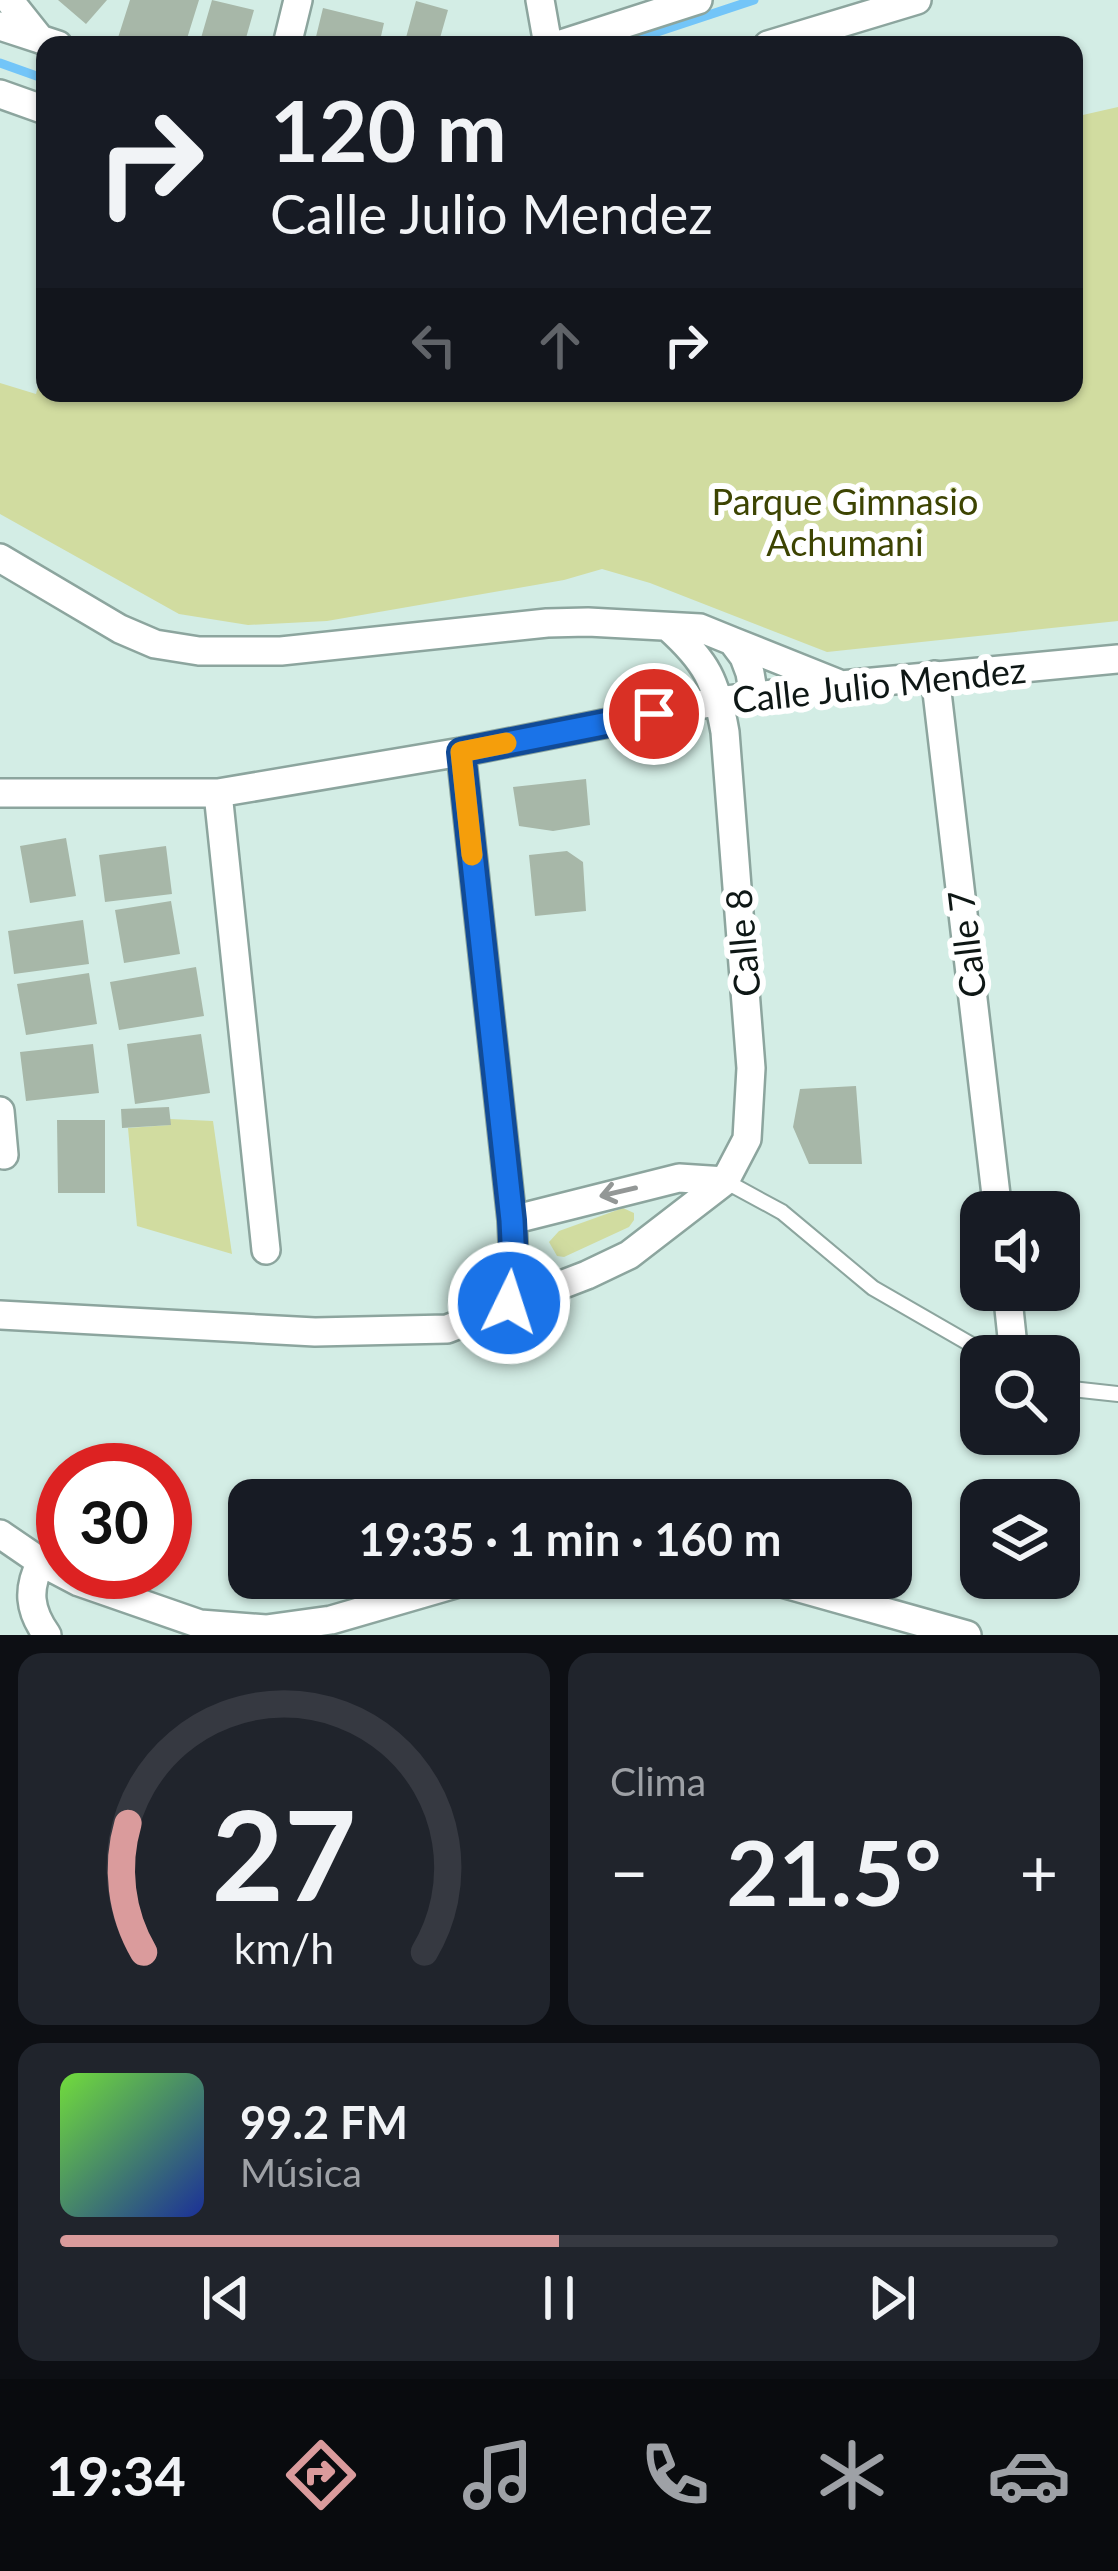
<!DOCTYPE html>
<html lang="es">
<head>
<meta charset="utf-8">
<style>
	:root { --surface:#171b24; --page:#20242c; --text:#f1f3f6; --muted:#9ea1a6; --line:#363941; --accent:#da9b9c }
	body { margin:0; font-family:Lato,sans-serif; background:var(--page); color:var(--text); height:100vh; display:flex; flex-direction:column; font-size:45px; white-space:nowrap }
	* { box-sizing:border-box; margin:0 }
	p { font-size:39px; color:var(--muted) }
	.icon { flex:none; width:66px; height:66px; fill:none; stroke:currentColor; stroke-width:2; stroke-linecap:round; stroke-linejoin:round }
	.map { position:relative; height:1635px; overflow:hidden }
	.side { display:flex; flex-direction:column; gap:18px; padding:18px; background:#0d0f14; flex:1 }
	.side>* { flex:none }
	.guide { position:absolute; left:36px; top:36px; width:1047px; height:366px; border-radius:24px; box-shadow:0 3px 9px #0004; background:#171b24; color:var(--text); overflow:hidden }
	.fabs { position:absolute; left:960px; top:1191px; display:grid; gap:24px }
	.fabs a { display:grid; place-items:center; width:120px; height:120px; border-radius:24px; background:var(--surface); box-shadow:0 3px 9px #0004; font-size:60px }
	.speed { position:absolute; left:36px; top:1443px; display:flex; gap:24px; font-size:60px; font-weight:700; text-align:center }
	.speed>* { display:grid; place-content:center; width:156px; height:156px; border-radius:50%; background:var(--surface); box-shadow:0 3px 9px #0004; line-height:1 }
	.speed .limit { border:18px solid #d22; background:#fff; color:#111 }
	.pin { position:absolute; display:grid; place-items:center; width:102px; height:102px; color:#fff; margin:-51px; border:6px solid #fff; border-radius:50%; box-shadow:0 3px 12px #0007 }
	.me { position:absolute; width:132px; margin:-66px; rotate:4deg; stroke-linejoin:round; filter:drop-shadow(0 0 9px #0008) }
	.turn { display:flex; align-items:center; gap:42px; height:252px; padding:0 36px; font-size:54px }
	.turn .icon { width:156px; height:156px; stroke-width:2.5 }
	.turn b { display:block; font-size:84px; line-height:102px }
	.lanes { display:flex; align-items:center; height:114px; padding:0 36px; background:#0003; justify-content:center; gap:60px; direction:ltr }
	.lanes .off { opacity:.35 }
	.big { font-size:90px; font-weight:700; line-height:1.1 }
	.side .card { flex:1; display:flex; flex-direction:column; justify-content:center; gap:18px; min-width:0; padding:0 42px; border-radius:24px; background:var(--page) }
	.side .dial { align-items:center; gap:0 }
	.dial svg { height:312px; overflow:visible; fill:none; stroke:var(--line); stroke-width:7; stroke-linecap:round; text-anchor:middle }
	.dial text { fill:var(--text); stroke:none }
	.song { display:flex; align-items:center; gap:36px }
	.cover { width:144px; height:144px; border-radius:18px; background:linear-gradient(135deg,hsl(100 70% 55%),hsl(230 70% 35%)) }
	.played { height:12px; border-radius:6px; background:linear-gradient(90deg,var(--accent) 50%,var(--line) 50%) }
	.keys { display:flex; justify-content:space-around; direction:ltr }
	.heat { display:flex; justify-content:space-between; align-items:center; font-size:66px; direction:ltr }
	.side .tiles { flex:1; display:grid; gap:18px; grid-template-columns:1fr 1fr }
	.card:last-child { grid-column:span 2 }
	.trip { position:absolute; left:228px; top:1479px; width:684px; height:120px; border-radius:24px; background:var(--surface); box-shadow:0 3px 9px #0004; font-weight:700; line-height:120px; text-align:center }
	.menu { display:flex; height:192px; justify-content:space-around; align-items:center; background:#090b0e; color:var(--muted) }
	.menu .icon { width:84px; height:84px }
	.menu .selected { color:var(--accent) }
	.menu b { font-size:54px; color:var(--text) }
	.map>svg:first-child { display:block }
</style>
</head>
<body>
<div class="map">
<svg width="1118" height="1635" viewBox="0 0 1118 1635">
	<rect width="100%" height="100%" fill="#d3ede5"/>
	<path fill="#d1dca0" d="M 1118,107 L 1118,621 L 827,652 L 650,583 L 602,569 L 564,580 L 327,621 L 248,625 L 179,614 L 0,514 L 0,383 L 36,394 L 44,367 L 45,393 L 1074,393 L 1074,117 Z
		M 170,1119 L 213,1121 L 232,1254 L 137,1226 L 128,1128 L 170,1125 Z
		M 623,1208 L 634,1213 L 634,1220 L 629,1227 L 564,1257 L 557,1256 L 549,1242 L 559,1231 Z"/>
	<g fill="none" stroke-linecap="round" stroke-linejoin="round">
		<path stroke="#73c5f8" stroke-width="9" d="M 618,45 L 754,0
			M 0,63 L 45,79"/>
	</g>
	<path fill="#a7b7a8" d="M 58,0 L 107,0 L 86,24 Z
		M 130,0 L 199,0 L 185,45 L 116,44 Z
		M 212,0 L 254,10 L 244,45 L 199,45 Z
		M 416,1 L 448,10 L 438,45 L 404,45 Z
		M 323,8 L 384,23 L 379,45 L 314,45 Z
		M 586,779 L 590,825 L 553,831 L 519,826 L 513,787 Z
		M 66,838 L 76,896 L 30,903 L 20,846 Z
		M 166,846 L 172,894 L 105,902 L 99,855 Z
		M 567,851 L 583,862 L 586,911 L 535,916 L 529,855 Z
		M 171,901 L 180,954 L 124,963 L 115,910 Z
		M 83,920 L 89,964 L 14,974 L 8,931 Z
		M 196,967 L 204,1016 L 119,1030 L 110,982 Z
		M 89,973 L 97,1024 L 26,1035 L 17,984 Z
		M 201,1034 L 210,1093 L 135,1104 L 127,1044 Z
		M 93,1044 L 99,1093 L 26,1101 L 20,1052 Z
		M 856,1086 L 862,1164 L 809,1164 L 793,1127 L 800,1089 Z
		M 169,1107 L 171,1125 L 122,1128 L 121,1109 Z
		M 57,1120 L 105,1120 L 105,1193 L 58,1193 Z"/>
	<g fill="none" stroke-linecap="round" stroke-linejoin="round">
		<defs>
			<path id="lane" d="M 725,1181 L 782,1212 L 873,1288 L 991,1356
				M 1059,1385 L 1072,1389 L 1118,1394"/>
			<path id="street" d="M 9,0 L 40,39
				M 540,0 L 548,45
				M 0,26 L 58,45
				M 287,45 L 298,0
				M 558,45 L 698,0
				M 768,45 L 917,0
				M 0,94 L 45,110
				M 0,558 L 120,629 L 155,644 L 199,651 L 281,651 L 547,623 L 588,622 L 700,628 L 732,641 L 744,657 L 750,673 L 754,697
				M 732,641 L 837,683
				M 935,675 L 998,1212
				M 461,752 L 512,1220 L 514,1263 L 509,1303
				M 0,793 L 218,793 L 461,752 L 719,701 L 841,685 L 1118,659
				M 218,793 L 266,1250
				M 0,1111 L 4,1155
				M 512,1220 L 679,1178 L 725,1181
				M 1007,1290 L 1014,1356
				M 0,1315 L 315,1332 L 447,1329 L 587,1275 L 629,1255 L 725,1181 L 747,1139 L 751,1068 L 725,732 C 716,681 707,662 668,627
				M 0,1534 L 41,1562 L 79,1582 L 200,1624 L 266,1629 L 331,1620 L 476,1578
				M 41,1562 C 27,1589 29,1610 47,1635
				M 764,1578 L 967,1635"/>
		</defs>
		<use href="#lane" stroke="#8ca59e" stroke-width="18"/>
		<use href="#street" stroke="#8ca59e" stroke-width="32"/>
		<use href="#lane" stroke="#fff" stroke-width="14"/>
		<use href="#street" stroke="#fff" stroke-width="27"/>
	</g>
	<defs><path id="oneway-shaft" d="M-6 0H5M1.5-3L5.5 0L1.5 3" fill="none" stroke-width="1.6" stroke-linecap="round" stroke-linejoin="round" transform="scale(3)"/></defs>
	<use stroke="#939796" href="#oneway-shaft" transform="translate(618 1192) rotate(167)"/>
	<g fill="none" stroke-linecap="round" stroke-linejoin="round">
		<defs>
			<path id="route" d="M 509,1303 L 514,1263 L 512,1220 L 461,752 L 654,714"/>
		</defs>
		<use href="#route" stroke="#114b97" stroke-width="30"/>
		<use href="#route" stroke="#1a73e8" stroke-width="21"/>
		<path stroke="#f59e0b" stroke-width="21" d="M 472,855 L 461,752 L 506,743"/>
	</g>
	<g text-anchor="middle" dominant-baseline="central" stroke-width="12" stroke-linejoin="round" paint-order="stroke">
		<g font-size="36" fill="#3d4402" stroke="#fff">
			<text x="845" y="501">Parque Gimnasio<tspan x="845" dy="41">Achumani</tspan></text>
		</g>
		<g font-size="36" fill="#0e1715" stroke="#fff">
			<text transform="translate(879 684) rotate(-6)">Calle Julio Mendez</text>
			<text transform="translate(742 943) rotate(-95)">Calle 8</text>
			<text transform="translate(966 944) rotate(-97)">Calle 7</text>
		</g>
	</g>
</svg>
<div class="fabs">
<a><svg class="icon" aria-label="sound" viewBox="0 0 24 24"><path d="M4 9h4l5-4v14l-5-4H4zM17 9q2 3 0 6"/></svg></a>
<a><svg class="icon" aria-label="search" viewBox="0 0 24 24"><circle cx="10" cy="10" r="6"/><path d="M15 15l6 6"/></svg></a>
<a><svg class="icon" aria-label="layers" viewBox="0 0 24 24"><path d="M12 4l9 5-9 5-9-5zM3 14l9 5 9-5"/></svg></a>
</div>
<div class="speed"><div class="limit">30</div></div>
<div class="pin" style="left:654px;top:714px;background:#d93025"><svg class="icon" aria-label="arrive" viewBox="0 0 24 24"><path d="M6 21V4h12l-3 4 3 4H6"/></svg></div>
<svg class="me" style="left:509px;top:1303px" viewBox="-20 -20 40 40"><circle r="17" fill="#1a73e8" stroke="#fff" stroke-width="3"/><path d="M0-11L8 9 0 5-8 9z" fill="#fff"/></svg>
<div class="trip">19:35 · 1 min · 160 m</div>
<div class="guide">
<div class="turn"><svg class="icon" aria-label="right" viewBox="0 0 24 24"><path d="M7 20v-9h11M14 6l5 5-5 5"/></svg><div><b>120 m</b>Calle Julio Mendez</div></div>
<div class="lanes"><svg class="icon off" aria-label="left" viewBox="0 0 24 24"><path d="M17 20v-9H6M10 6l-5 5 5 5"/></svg><svg class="icon off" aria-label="ahead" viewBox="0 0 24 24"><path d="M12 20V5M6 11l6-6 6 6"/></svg><svg class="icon" aria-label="right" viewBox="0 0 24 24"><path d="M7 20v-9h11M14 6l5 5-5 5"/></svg></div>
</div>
</div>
<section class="side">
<div class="tiles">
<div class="card dial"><svg viewBox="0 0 100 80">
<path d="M14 69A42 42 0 1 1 86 69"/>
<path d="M14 69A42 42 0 0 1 10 36" stroke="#da9b9c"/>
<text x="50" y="56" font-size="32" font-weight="700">27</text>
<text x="50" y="72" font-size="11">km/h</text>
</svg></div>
<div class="card"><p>Clima</p>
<div class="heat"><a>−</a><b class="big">21.5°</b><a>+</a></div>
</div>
<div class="card">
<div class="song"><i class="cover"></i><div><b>99.2 FM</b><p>Música</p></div></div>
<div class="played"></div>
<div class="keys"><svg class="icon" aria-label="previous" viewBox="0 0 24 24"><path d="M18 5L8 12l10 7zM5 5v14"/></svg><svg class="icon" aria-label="pause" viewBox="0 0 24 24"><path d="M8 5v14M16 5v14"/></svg><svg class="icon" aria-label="next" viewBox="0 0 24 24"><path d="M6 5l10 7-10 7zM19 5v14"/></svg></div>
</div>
</div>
</section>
<nav class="menu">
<b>19:34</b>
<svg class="icon selected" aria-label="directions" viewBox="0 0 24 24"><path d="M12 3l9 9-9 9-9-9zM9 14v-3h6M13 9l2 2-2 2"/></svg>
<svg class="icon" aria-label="music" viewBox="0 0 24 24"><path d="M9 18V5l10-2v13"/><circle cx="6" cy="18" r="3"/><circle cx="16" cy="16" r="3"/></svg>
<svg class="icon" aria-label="phone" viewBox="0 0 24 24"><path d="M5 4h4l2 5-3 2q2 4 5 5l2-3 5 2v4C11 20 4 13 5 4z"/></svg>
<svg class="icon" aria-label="climate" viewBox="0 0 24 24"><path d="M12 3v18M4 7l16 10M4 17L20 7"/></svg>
<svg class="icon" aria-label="car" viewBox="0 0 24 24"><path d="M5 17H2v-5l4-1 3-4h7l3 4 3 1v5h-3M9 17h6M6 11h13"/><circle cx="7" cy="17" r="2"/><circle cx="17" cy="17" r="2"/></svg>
</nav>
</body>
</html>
